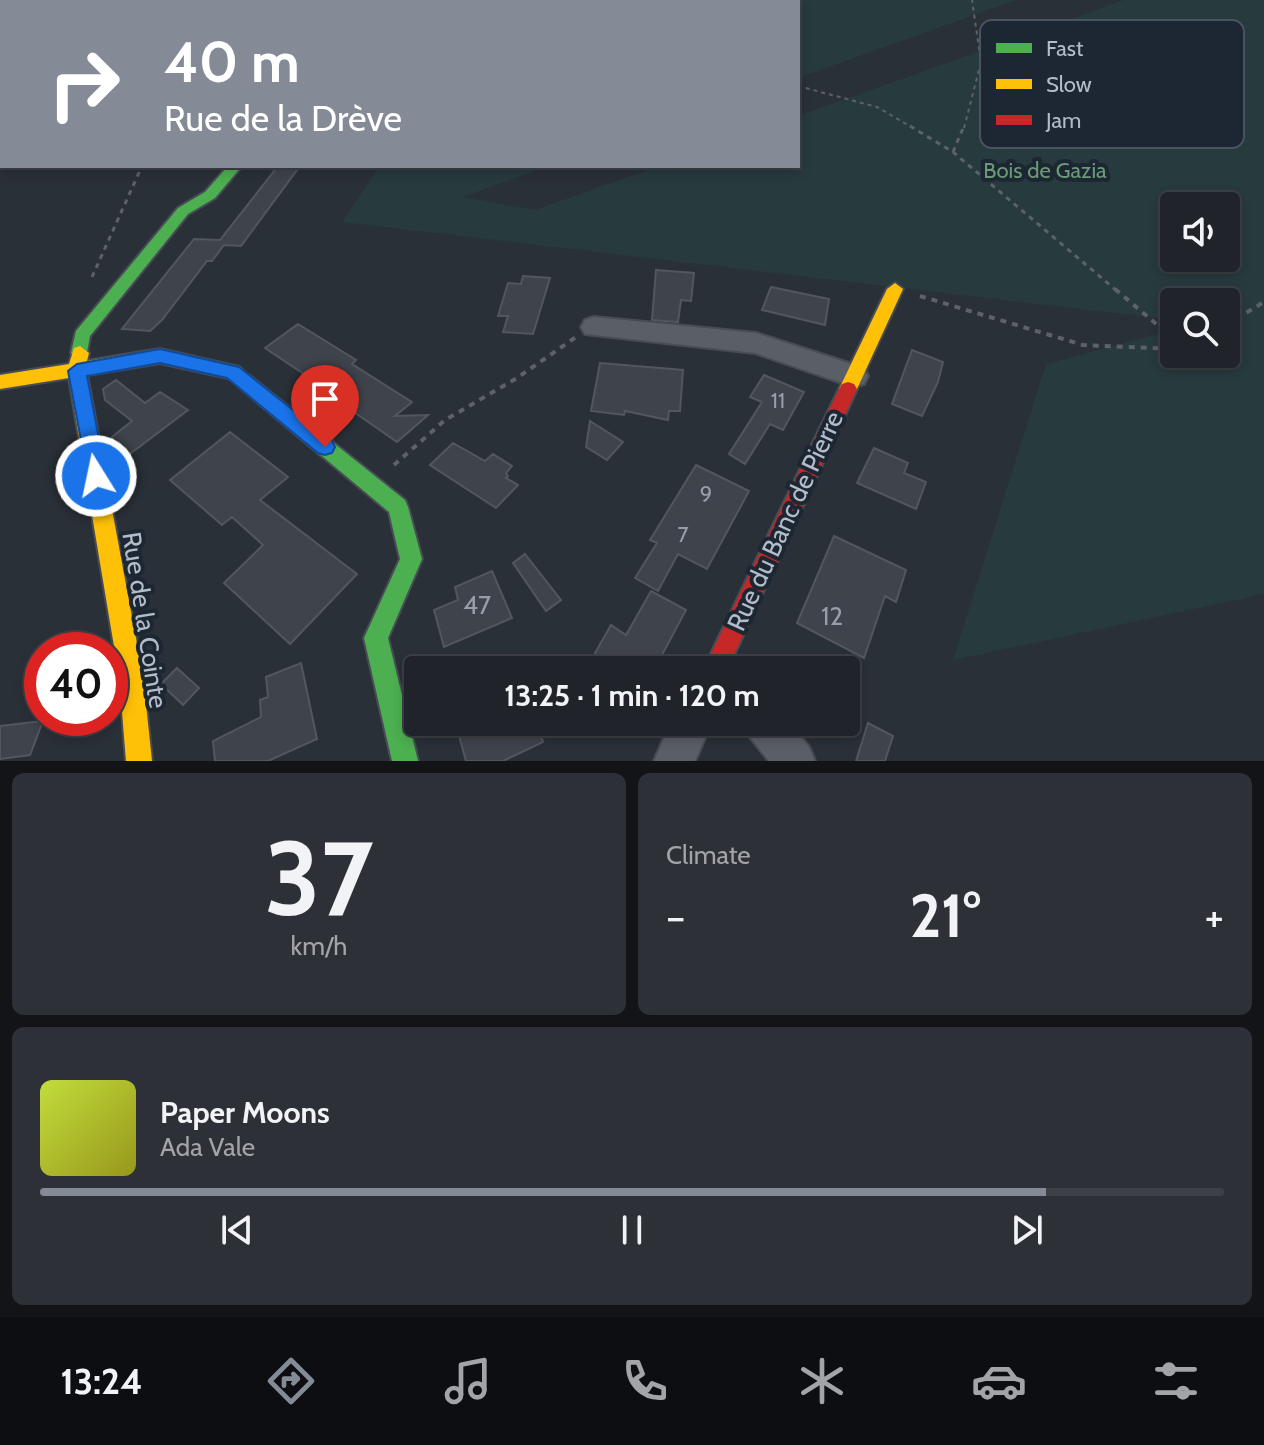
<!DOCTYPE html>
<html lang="en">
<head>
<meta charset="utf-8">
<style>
	:root { --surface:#20242a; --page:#2d3036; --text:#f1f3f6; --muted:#a2a4a8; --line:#3d4147; --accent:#848b96 }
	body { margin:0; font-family:Cabin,sans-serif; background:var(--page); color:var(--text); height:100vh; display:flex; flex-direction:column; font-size:30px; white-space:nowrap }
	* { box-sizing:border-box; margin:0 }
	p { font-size:26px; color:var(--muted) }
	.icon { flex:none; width:44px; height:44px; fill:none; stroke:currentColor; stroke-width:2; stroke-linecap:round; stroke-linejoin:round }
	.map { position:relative; height:761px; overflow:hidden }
	.panel { display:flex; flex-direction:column; gap:12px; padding:12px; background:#121417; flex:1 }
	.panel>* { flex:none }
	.hud { position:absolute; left:0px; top:0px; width:800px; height:168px; box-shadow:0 4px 12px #0003,0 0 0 2px var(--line); background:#848b96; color:#fff; overflow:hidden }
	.fabs { position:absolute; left:1160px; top:192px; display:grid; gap:16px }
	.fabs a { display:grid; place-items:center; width:80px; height:80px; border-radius:8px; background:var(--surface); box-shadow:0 4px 12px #0003,0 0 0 2px var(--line); font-size:40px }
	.speed { position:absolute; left:24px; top:632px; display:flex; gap:16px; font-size:40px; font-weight:700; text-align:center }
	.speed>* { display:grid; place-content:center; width:104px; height:104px; border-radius:50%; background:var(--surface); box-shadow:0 4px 12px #0003,0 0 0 2px var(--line); line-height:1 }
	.speed .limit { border:12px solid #d22; background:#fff; color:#111 }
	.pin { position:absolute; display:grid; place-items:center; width:68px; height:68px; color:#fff; margin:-82px -34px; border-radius:50% 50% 50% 0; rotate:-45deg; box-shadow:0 0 8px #0007 }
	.pin .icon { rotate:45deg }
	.me { position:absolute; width:88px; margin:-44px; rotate:350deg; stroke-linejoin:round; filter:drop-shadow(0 0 6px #0008) }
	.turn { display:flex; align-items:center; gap:28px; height:168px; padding:0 32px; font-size:36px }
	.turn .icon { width:104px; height:104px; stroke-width:2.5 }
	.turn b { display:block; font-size:56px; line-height:68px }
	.big { font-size:60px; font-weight:700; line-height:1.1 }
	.panel .tile { flex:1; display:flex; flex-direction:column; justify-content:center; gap:12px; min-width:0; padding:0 28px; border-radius:12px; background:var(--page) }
	.panel .dial { align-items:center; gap:0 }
	.dial b { font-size:104px; line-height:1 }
	.song { display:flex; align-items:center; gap:24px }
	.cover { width:96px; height:96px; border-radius:12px; background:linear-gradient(135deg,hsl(70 70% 55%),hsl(60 70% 35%)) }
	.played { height:8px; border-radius:4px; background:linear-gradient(90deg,var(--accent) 85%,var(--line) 85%) }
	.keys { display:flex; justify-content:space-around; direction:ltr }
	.heat { display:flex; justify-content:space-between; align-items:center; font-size:44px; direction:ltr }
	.panel .tiles { flex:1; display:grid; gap:12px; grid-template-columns:1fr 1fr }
	.tile:last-child { grid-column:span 2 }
	.trip { position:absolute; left:404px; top:656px; width:456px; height:80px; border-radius:8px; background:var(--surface); box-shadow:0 4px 12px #0003,0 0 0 2px var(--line); font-weight:700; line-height:80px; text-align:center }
	.menu { display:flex; height:128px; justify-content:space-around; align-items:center; background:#0d0e11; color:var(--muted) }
	.menu .icon { width:56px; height:56px }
	.menu .selected { color:var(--accent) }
	.menu b { font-size:36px; color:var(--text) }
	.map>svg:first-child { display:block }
</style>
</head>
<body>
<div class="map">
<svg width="1264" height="761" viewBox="0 0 1264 761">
	<rect width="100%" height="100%" fill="#2a3038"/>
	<path fill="#273a3e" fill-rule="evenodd" d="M 496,0 L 1016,0 L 798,78 L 798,2 L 494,2 Z
		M 1124,0 L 1264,0 L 1264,594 L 953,660 L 1046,364 L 1174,330 L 1174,354 L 1226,354 L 1226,302 L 1174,302 L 1174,320 L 342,222 L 380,166 L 549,166 L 462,197 L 535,210 L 659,166 L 798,166 L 798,116 ZM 1174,206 L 1226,206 L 1226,258 L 1174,258 Z"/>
	<path fill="#3f444c" stroke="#52575f" stroke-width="2" d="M 278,166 L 300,166 L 241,246 L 224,245 L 212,261 L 207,261 L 162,320 L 150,331 L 122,329 L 194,239 L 220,240 Z
		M 656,270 L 694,273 L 691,301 L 681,300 L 678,322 L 652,320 Z
		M 523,276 L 550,278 L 533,334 L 503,332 L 508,316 L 498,316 L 508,283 L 521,284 Z
		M 771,287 L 829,299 L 825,325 L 762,310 Z
		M 298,324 L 356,360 L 352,364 L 412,402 L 395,416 L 428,415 L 397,442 L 341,403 L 344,401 L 265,348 Z
		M 912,350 L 943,362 L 938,382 L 922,416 L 892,404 Z
		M 600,363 L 683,370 L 680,411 L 669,411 L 668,420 L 625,411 L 624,415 L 591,411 Z
		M 764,375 L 804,392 L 783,430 L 770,424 L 745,464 L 729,454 L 762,402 L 750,397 Z
		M 116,380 L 145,403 L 160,392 L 188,410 L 122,460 L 116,455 L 112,437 L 132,421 L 105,400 L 103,389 Z
		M 590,421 L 623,442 L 607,460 L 586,447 Z
		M 230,432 L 288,477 L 260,500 L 357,574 L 290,644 L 224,583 L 263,545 L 232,517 L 222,525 L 170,480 Z
		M 453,443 L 485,461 L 493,454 L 512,466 L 506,473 L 508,476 L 506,478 L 518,485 L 496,508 L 430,465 Z
		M 874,448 L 908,463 L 904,473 L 926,482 L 916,509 L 857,483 Z
		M 696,465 L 749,491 L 707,569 L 678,554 L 658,591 L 635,578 L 657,543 L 650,540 Z
		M 834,536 L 906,570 L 896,602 L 885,596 L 864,658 L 797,623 Z
		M 525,554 L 561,600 L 546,611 L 513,563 Z
		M 492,571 L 512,618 L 444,647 L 434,610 L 458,600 L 455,587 Z
		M 651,591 L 686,610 L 654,670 L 607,670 L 611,662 L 595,653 L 611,625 L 626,635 Z
		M 301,663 L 317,739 L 268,761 L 215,761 L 213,741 L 261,717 L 260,700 L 268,697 L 266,677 Z
		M 177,668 L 199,688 L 183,705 L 161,684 Z
		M 43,721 L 30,755 L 0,759 L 0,726 Z
		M 478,722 L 536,722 L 543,742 L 503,761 L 466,761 L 458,732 Z
		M 868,723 L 893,736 L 885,761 L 856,761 Z"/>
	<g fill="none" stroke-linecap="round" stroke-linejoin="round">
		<defs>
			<path id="street" d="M 334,0 L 350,0 L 333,2 Z
				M 594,317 L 756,333 L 864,368 L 868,376 L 864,384 L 854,387 L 755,353 L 585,334 L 581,327 L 585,320 Z
				M 671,722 L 712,722 L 695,761 L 654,761 Z
				M 743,722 L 789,722 L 809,747 L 815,761 L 769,761 L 749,736 Z"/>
			<path id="fast" d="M 228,166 L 242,166 L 215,198 L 188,214 L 90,336 L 86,358 L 74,358 L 71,353 L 76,331 L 178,208 L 205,192 Z
				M 244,374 L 250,376 L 405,500 L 408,507 L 422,559 L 388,638 L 418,761 L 392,761 L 364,638 L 400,559 L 389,512 L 238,386 L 235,381 L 238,376 Z"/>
			<path id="slow" d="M 895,283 L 903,289 L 857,389 L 854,394 L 842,394 L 839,389 L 887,289 Z
				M 80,346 L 89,353 L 87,361 L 160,349 L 239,367 L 253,381 L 250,386 L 244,388 L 228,378 L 160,363 L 87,375 L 143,676 L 152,761 L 126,761 L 119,676 L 69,378 L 0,389 L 0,375 L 69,364 L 74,348 Z"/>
			<path id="jam" d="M 848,382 L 854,384 L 857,389 L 727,670 L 703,670 L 839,389 L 842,384 Z"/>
		</defs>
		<use href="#street" stroke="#484c55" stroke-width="4"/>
		<use href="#fast" stroke="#484c55" stroke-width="4"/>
		<use href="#slow" stroke="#484c55" stroke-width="4"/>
		<use href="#jam" stroke="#484c55" stroke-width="4"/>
		<path stroke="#5c6268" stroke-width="2" stroke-dasharray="4 4" stroke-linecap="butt" d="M 798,86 L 877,107 L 913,128
			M 964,128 L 981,62 L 972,0"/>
		<path stroke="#5c6268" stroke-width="3" stroke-dasharray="5 5" stroke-linecap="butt" d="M 910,126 L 953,152 L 1117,291
			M 953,152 L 964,126
			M 92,277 L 142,166"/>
		<path stroke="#5c6268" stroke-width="4" stroke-dasharray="6 6" stroke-linecap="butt" d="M 1115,289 L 1174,339
			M 920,296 L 1083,345 L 1174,349
			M 1226,325 L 1264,302
			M 394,465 L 445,420 L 517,378 L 576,337"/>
		<use href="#street" fill="#5a5e66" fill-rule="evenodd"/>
		<use href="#fast" fill="#4caf50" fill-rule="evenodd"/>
		<use href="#slow" fill="#ffc107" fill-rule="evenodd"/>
		<use href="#jam" fill="#c62828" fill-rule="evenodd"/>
	</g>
	<path fill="#1a73e8" stroke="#114b97" stroke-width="2" d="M 160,349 L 239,367 L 332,441 L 335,447 L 332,453 L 325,455 L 318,453 L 227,378 L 160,363 L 87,376 L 106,476 L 103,483 L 96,485 L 89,483 L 68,371 L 77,364 Z"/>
	<g text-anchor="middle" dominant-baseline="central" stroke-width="8" stroke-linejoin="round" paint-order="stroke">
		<g font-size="22" fill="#6b9a76" stroke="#1d2633">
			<text x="1045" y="170">Bois de Gazia</text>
		</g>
		<g font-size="22" fill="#979eaa">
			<text x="778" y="400">11</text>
			<text x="706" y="493">9</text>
			<text x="683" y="534">7</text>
		</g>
		<g font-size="26" fill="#b4bcc9" stroke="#1d2633">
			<text transform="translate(785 521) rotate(-65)">Rue du Banc de Pierre</text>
			<text transform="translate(145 620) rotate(81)">Rue de la Cointe</text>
		</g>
		<g font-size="26" fill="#979eaa">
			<text x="477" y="605">47</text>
			<text x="832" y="616">12</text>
		</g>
	</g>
	<rect x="980" y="20" width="264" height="128" rx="12" fill="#1d2633" stroke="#4a5360" stroke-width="2"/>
	<rect x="996" y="43" width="36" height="10" fill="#4caf50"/>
	<rect x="996" y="79" width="36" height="10" fill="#ffc107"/>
	<rect x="996" y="115" width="36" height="10" fill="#c62828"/>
	<g font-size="22" fill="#b4bcc9">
		<text x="1046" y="56">Fast</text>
		<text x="1046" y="92">Slow</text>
		<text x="1046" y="128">Jam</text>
	</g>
</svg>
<div class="fabs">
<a><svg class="icon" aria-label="sound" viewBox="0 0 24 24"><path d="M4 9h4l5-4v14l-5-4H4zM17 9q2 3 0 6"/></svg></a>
<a><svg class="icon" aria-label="search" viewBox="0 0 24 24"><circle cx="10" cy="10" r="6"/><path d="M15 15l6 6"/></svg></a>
</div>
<div class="speed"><div class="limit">40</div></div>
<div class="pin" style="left:325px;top:447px;background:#d93025"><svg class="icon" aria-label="arrive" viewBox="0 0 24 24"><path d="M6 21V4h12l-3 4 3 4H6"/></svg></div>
<svg class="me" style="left:96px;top:476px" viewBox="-20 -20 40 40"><circle r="17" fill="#1a73e8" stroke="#fff" stroke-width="3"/><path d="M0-11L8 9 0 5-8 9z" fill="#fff"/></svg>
<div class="trip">13:25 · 1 min · 120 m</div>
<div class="hud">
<div class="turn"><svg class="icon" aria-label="right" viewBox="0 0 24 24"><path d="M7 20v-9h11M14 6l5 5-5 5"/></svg><div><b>40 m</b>Rue de la Drève</div></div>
</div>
</div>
<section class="panel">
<div class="tiles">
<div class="tile dial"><b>37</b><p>km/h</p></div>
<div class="tile"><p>Climate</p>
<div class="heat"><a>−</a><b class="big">21°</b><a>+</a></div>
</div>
<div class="tile">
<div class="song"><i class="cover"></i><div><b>Paper Moons</b><p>Ada Vale</p></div></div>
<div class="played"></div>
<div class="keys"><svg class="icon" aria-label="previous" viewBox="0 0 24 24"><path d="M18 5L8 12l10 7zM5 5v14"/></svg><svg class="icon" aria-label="pause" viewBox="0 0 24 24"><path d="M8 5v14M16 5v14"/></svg><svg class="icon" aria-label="next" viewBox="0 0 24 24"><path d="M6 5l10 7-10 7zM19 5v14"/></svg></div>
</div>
</div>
</section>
<nav class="menu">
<b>13:24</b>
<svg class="icon selected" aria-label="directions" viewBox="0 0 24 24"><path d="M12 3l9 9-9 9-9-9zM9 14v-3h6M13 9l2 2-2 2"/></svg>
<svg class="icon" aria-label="music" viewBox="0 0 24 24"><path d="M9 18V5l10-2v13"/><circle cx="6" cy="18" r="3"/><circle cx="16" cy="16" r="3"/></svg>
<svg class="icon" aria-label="phone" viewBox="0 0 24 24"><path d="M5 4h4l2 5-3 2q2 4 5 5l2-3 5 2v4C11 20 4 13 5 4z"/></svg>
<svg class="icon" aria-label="climate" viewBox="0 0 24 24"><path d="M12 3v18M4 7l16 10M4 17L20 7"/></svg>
<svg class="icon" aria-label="car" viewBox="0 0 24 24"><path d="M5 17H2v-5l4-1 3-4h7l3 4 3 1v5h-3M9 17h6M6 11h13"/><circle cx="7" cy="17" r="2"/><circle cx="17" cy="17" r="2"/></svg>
<svg class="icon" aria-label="filters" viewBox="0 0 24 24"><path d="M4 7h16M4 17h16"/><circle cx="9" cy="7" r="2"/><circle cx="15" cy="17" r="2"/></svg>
</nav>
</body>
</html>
